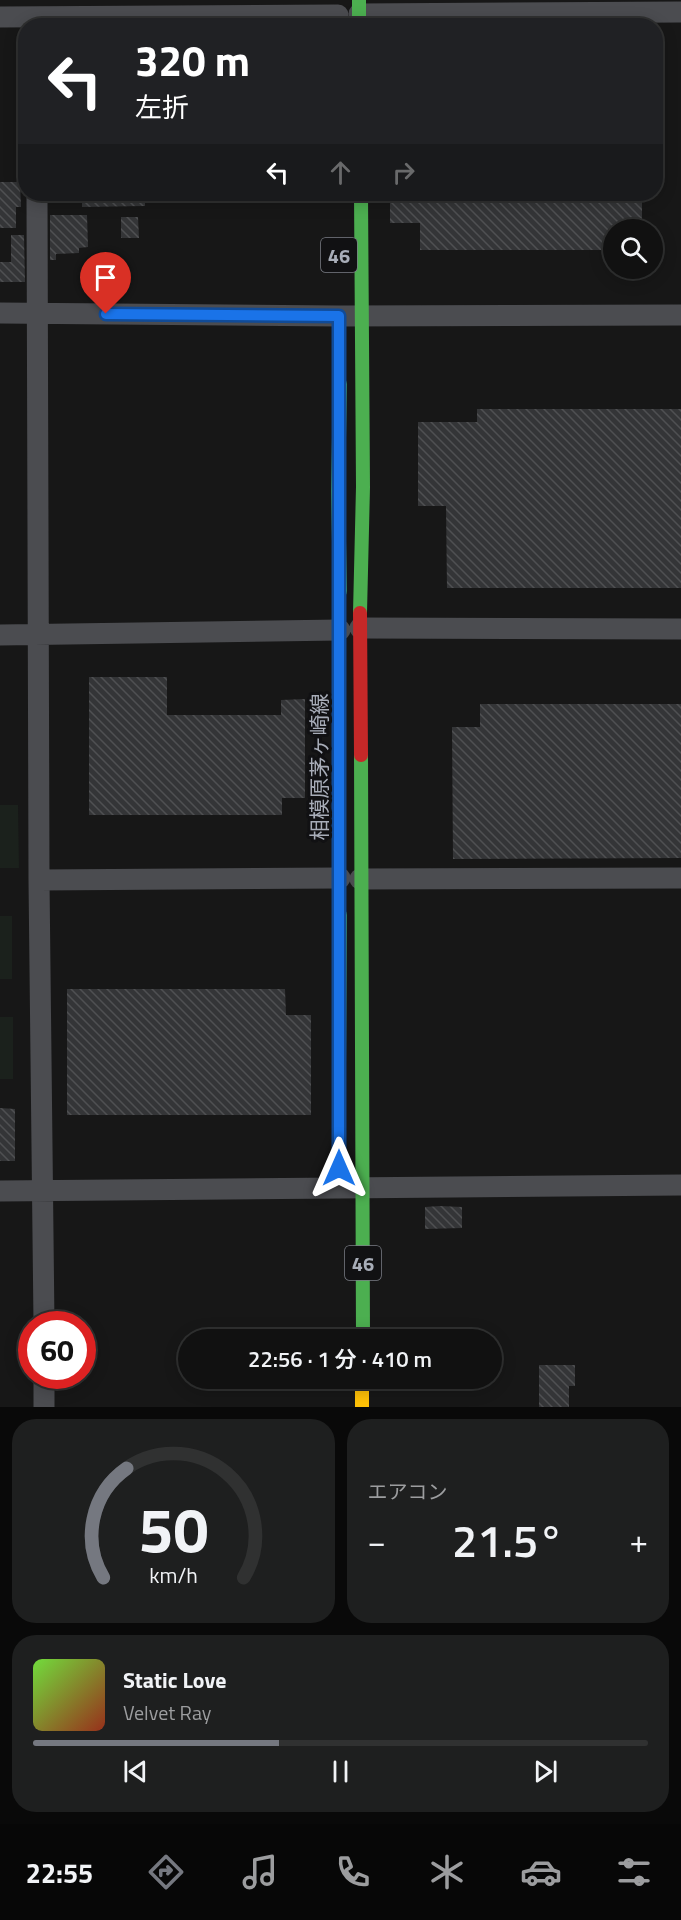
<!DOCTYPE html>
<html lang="ja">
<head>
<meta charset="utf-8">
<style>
	:root { --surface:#111; --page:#1e1f1f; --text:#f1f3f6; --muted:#9c9d9f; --line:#303131; --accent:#757880 }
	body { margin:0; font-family:"Titillium Web","Noto Sans JP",sans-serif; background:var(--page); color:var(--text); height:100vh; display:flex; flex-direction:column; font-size:22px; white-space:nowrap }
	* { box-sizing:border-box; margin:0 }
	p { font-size:20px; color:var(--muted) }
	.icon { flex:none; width:33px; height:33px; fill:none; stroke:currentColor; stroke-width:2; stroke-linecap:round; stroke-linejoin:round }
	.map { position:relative; height:1407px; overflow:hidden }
	.details { display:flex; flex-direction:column; gap:12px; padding:12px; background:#090909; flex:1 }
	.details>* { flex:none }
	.hud { position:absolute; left:18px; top:18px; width:645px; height:183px; border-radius:24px; box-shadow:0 3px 15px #0003,0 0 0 2px var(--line); background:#202124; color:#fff; overflow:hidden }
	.tools { position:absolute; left:603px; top:219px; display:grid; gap:12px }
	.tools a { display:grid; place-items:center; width:60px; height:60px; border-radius:50%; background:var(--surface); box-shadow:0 3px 15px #0003,0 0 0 2px var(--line); font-size:30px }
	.speed { position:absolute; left:18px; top:1311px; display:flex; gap:12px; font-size:30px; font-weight:700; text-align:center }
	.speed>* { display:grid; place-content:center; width:78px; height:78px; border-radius:50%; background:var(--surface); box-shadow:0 3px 15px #0003,0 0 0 2px var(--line); line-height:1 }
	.speed .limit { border:9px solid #d22; background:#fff; color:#111 }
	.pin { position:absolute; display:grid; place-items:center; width:51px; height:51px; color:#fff; margin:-62px -26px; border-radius:50% 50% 50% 0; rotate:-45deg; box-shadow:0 0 6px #0007 }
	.pin .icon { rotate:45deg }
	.me { position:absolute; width:66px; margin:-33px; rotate:0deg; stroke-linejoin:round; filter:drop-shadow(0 0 4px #0008) }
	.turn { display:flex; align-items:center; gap:21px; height:126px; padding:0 18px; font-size:27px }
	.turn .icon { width:78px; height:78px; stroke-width:2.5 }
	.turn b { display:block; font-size:42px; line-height:51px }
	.lanes { display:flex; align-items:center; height:57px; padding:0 18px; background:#0003; justify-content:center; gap:30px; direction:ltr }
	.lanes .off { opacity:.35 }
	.big { font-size:45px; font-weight:600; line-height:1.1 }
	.details .tile { flex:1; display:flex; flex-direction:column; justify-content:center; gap:9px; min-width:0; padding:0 21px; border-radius:24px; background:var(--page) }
	.details .dial { align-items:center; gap:0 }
	.dial svg { height:156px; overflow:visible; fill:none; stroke:var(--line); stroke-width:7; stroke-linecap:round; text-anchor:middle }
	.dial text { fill:var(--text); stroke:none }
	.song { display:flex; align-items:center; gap:18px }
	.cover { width:72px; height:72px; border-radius:9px; background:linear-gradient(135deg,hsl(100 70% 55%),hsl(10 70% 35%)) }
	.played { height:6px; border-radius:3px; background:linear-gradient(90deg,var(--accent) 40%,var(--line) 40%) }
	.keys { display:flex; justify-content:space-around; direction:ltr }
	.heat { display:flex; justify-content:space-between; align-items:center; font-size:33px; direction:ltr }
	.details .tiles { flex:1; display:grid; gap:12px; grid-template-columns:1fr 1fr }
	.tile:last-child { grid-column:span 2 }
	.trip { position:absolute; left:178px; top:1329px; width:324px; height:60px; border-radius:30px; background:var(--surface); box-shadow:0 3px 15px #0003,0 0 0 2px var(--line); font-weight:600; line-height:60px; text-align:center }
	.tabs { display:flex; height:96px; justify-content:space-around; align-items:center; background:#070707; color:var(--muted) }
	.tabs .icon { width:42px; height:42px }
	.tabs .on { color:var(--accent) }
	.tabs b { font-size:27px; color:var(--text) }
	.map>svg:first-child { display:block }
</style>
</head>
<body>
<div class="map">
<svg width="681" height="1407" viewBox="0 0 681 1407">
	<defs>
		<pattern id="building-back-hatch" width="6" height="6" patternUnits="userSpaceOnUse" patternTransform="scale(1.5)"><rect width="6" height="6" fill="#343537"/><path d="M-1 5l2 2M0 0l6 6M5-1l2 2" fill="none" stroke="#4f5052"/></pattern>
	</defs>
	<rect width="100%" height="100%" fill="#171717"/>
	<path fill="#1b211c" d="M 0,805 L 18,805 L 19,868 L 0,868 Z
		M 0,916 L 12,916 L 12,979 L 0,979 Z
		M 0,1017 L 13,1017 L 13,1079 L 0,1079 Z"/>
	<path fill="url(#building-back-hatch)" d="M 0,182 L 20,182 L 21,207 L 16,207 L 16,228 L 0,228 Z
		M 82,194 L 145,194 L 145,206 L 82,207 Z
		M 390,194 L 642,194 L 642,230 L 614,230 L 614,250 L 420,250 L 420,223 L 390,223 Z
		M 50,215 L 87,215 L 88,247 L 79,248 L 79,253 L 56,254 L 56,260 L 50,260 Z
		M 121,217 L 138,217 L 139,238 L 121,238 Z
		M 11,235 L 24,235 L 25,282 L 0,282 L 0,262 L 11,262 Z
		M 477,409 L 681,409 L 681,588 L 447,588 L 446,506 L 418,506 L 418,422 L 477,422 Z
		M 89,677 L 167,677 L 167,715 L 281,715 L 281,700 L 305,699 L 305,798 L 282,798 L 282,815 L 89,815 Z
		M 480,704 L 681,704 L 681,858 L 453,859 L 452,727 L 480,727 Z
		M 67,989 L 285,989 L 286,1015 L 311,1015 L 311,1115 L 67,1115 Z
		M 0,1108 L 15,1109 L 15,1161 L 0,1161 Z
		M 440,1206 L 462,1207 L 462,1228 L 425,1229 L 425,1207 Z
		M 539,1365 L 575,1365 L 575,1386 L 569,1386 L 569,1407 L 539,1407 Z"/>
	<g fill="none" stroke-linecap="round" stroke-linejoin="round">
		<path stroke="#4b4c50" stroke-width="21" d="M 359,14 L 681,12
			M 0,17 L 338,15
			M 37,194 L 39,880 L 44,1324
			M 0,313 L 339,316 L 681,315
			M 360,628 L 681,629
			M 0,635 L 340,630
			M 360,879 L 681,878
			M 39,880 L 340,878
			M 0,1191 L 681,1185
			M 44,1376 L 44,1407"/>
		<path stroke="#4caf50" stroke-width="14" d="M 359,0 L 359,26
			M 340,384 L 338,491 L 340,591
			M 360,613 L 363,487 L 361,194
			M 361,755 L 363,1340
			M 339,1065 L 340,915"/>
		<path stroke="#ffc107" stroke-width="14" d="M 362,1378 L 362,1407"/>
		<path stroke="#c62828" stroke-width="14" d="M 360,613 L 361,755"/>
	</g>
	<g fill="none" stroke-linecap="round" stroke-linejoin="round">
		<defs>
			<path id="route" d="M 106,314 L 339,316 L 339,1168"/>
		</defs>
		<use href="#route" stroke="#114b97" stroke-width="15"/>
		<use href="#route" stroke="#1a73e8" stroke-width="10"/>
	</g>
	<g text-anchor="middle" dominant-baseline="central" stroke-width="6" stroke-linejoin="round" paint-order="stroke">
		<g fill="#111113" stroke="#7b7e86" stroke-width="1.5">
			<rect x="321" y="238" width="36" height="34" rx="4.5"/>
			<rect x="345" y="1246" width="36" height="34" rx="4.5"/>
		</g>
		<g font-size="20" font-weight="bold" fill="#a8adb8">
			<text x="339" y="255">46</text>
			<text x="363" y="1263">46</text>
		</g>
		<g font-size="21" fill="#a8adb8" stroke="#111113">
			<text transform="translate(319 767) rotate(-90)">相模原茅ヶ崎線</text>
		</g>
	</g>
</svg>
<div class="tools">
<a><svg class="icon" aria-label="search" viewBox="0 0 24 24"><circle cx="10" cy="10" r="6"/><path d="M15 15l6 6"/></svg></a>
</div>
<div class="speed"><div class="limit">60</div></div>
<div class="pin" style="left:106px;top:314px;background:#d93025"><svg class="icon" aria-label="arrive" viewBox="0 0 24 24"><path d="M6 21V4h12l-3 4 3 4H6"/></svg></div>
<svg class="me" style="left:339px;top:1168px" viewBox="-20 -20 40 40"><path d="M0-17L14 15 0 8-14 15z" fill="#1a73e8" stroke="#fff" stroke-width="4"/></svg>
<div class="trip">22:56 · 1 分 · 410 m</div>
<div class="hud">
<div class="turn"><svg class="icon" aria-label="left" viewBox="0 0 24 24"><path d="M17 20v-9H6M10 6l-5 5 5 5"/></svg><div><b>320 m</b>左折</div></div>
<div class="lanes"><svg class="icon" aria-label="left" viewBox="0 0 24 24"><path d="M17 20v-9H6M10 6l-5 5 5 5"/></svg><svg class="icon off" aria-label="ahead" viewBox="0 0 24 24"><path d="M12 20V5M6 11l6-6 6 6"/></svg><svg class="icon off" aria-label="right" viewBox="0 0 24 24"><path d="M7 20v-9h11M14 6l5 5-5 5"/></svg></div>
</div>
</div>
<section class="details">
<div class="tiles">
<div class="tile dial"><svg viewBox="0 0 100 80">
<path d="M14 69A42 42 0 1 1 86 69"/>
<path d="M14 69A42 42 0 0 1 26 13" stroke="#757880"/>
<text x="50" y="56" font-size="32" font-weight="700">50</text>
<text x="50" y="72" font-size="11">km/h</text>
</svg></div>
<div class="tile"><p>エアコン</p>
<div class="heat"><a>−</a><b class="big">21.5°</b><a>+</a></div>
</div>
<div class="tile">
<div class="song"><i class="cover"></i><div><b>Static Love</b><p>Velvet Ray</p></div></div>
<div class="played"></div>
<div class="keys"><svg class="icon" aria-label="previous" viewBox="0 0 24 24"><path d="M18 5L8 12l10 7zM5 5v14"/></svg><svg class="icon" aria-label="pause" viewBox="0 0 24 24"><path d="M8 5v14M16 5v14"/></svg><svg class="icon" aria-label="next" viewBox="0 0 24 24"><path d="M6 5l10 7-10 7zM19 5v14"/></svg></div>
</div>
</div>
</section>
<nav class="tabs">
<b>22:55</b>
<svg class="icon on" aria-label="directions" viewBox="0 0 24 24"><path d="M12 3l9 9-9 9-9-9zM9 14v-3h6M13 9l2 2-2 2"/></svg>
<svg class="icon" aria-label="music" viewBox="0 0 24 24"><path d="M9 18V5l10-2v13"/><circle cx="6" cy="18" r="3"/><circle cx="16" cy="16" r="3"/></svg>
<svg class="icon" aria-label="phone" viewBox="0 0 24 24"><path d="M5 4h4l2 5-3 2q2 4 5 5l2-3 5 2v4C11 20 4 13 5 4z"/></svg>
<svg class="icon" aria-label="climate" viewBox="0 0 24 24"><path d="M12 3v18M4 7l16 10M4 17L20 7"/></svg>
<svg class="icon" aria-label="car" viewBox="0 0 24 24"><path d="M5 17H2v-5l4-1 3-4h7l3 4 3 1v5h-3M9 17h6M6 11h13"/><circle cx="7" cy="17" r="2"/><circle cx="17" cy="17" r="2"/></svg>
<svg class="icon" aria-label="filters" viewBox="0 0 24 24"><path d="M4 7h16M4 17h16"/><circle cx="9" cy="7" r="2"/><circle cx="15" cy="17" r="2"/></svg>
</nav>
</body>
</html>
